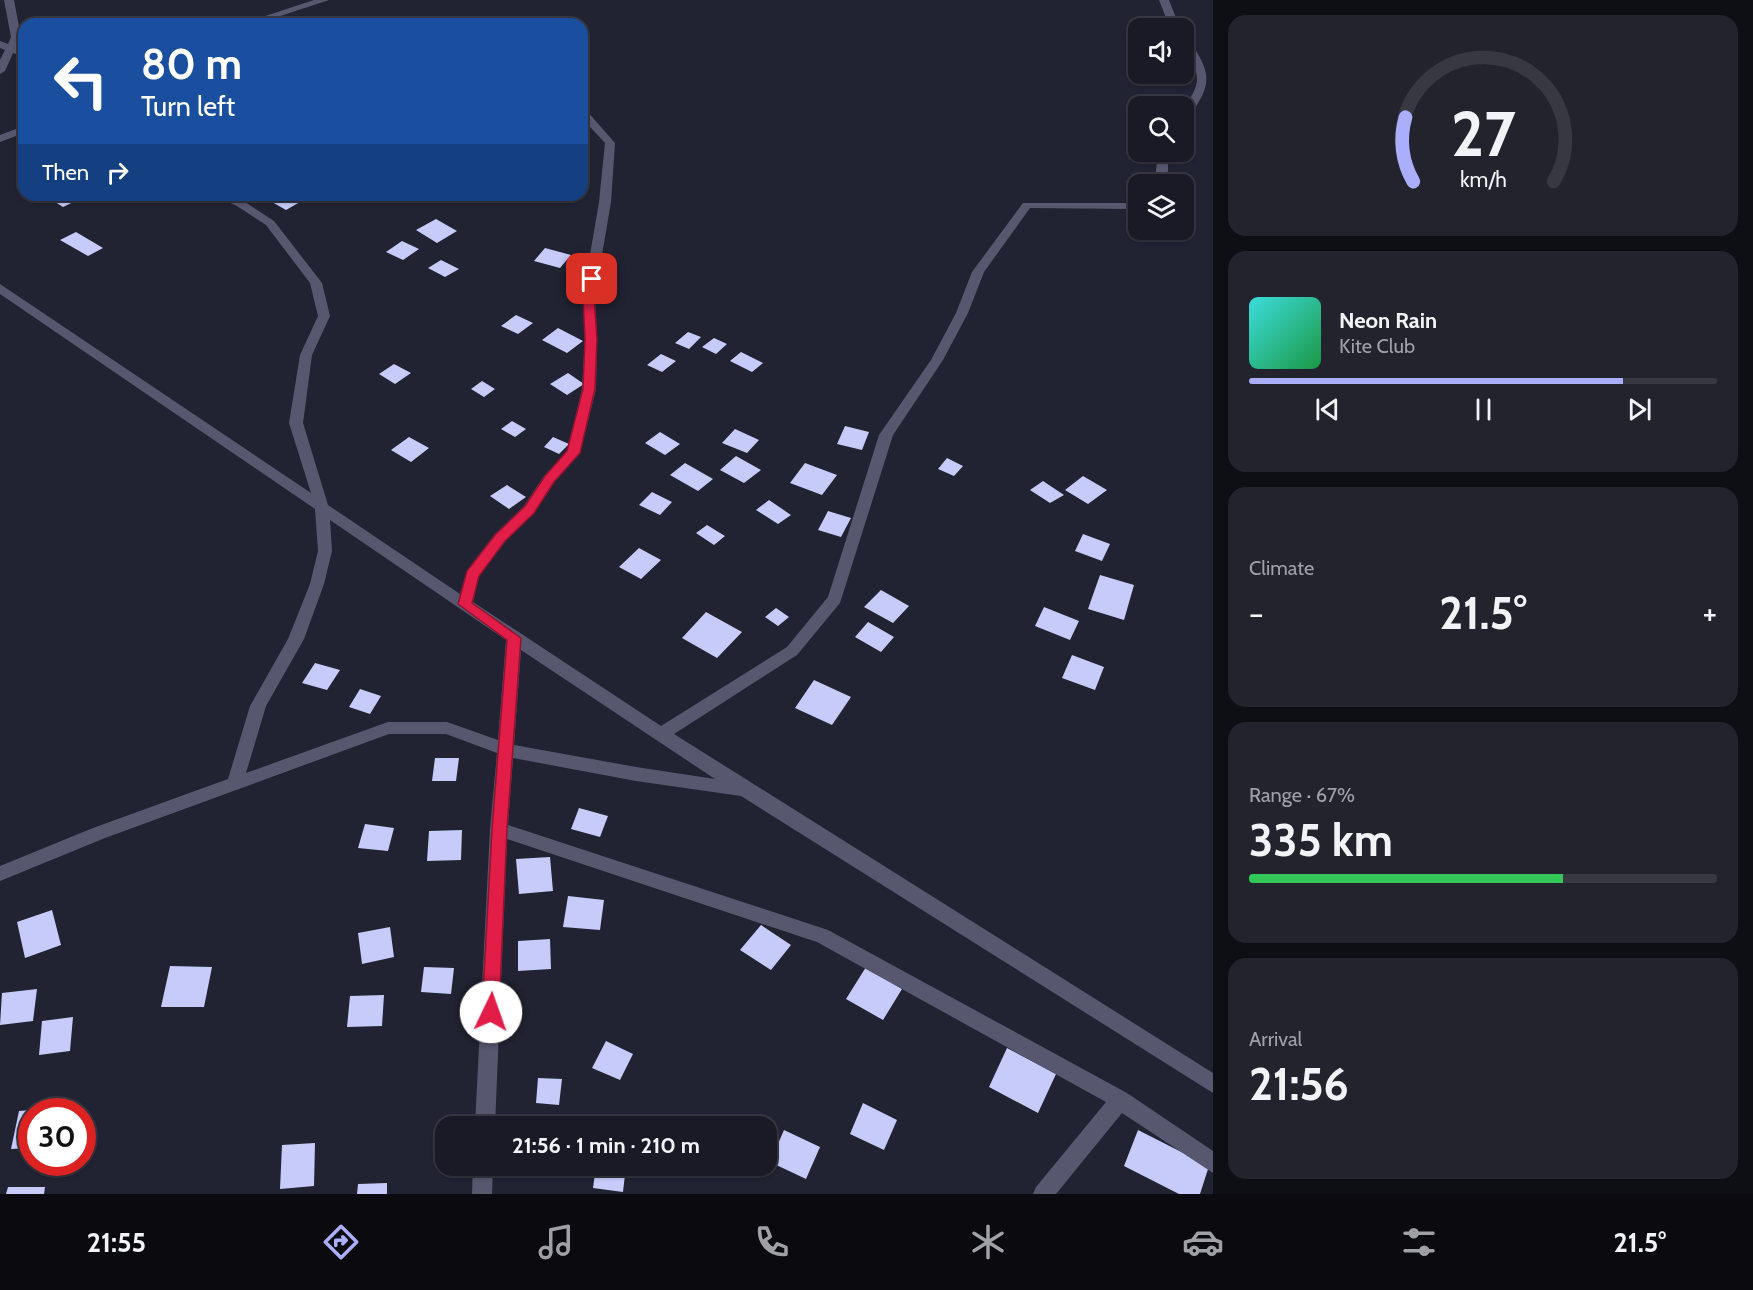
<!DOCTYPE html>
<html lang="en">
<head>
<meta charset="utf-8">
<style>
	:root { --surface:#1a1a26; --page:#23232e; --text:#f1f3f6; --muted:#9fa1a7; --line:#383843; --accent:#abaffb }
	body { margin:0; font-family:Cabin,sans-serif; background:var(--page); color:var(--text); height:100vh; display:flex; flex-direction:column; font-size:22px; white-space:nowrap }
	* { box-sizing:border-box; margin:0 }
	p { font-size:20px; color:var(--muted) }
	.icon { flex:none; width:33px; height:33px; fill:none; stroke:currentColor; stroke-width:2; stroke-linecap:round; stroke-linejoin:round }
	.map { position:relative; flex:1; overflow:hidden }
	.details { display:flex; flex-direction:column; gap:15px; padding:15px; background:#0e0e15; width:540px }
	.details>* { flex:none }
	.guide { position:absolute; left:18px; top:18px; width:570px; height:183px; border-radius:18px; box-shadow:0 2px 4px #0004,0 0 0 2px var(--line); background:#1a4fa0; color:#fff; overflow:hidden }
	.controls { position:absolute; left:1128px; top:18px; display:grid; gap:12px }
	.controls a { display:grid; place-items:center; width:66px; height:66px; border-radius:12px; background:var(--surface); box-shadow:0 2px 4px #0004,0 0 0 2px var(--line); font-size:30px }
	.speed { position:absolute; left:18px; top:1098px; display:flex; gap:12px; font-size:30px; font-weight:700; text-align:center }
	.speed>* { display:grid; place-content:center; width:78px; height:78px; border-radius:50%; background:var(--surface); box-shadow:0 2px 4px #0004,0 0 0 2px var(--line); line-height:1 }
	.speed .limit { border:9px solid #d22; background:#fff; color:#111 }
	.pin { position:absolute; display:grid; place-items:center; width:51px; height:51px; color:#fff; margin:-26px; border-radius:12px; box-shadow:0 3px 9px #0006 }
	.me { position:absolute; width:66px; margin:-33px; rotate:3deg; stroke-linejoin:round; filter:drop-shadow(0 0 4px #0008) }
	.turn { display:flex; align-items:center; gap:21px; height:126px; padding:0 24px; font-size:27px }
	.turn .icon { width:78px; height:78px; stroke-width:2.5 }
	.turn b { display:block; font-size:42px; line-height:51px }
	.then { display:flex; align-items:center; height:57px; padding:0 24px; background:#0003; gap:12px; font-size:22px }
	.big { font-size:45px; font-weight:700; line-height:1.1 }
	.details .widget { flex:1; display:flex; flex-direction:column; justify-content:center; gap:9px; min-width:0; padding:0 21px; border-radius:18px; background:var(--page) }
	.details .dial { align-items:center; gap:0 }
	.dial svg { height:156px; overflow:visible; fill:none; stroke:var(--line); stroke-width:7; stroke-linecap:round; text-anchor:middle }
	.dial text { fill:var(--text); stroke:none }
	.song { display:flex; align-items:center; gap:18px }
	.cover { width:72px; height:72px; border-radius:9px; background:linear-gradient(135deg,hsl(180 70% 55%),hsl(140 70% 35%)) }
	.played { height:6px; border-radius:3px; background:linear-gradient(90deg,var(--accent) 80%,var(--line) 80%) }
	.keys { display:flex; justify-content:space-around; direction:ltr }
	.heat { display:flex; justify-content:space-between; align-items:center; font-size:33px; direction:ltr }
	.charge { height:9px; border-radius:4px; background:linear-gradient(90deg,#34c759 67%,var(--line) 0) }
	.trip { position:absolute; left:435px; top:1116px; width:342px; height:60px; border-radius:18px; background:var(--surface); box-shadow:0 2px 4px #0004,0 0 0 2px var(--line); font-weight:700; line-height:60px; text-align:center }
	.tabs { display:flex; height:96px; justify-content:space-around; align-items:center; background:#0a0a0f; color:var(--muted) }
	.tabs .icon { width:42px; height:42px }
	.tabs .on { color:var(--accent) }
	.tabs b { font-size:27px; color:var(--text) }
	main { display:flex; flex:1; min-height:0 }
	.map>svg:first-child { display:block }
</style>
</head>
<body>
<main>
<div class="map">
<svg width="1213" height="1194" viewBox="0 0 1213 1194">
	<rect width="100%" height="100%" fill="#222332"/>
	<path fill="#c7cbf9" d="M 55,195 L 88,195 L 63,207 L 49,198 Z
		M 285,195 L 286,195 L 300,202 L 286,210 L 272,202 Z
		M 436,219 L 457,231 L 437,243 L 416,230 Z
		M 76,232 L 103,248 L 88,256 L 60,240 Z
		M 402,241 L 419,249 L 403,260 L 386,252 Z
		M 545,248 L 571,255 L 560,268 L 534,261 Z
		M 441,260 L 459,269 L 445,277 L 428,268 Z
		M 516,315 L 533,323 L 518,334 L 501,326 Z
		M 558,328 L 583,341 L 567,353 L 542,340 Z
		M 688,332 L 701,337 L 689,349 L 675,343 Z
		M 714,338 L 727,344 L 716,354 L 702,347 Z
		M 741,352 L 763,363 L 752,372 L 730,361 Z
		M 661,354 L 676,361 L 662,372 L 647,365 Z
		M 394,364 L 411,373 L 395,384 L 379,374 Z
		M 568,373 L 584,384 L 567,395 L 550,384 Z
		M 482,381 L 495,389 L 484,397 L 471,389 Z
		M 512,421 L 526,429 L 515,437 L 501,429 Z
		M 845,426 L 869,432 L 862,450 L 837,444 Z
		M 735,429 L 759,440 L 747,453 L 722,443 Z
		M 660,432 L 680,444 L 665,455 L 645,443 Z
		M 409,437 L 429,448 L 411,462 L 391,450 Z
		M 553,437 L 569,444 L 559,454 L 544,447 Z
		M 736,456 L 761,470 L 744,483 L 720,470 Z
		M 947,458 L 963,466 L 954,476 L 938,469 Z
		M 685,463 L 713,479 L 698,491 L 670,475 Z
		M 805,463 L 837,475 L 822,495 L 790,483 Z
		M 1083,476 L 1107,490 L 1088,504 L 1065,490 Z
		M 1043,481 L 1064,495 L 1050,503 L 1030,490 Z
		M 507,485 L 526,497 L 509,509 L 490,496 Z
		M 652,492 L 672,502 L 660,515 L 639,505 Z
		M 769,500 L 791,515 L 778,524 L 756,510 Z
		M 828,511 L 851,518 L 841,537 L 818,530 Z
		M 707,525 L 725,536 L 714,545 L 696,533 Z
		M 1083,534 L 1110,544 L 1102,561 L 1075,551 Z
		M 639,548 L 661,560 L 641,579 L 619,567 Z
		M 1100,575 L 1134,585 L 1124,620 L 1088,609 Z
		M 881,590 L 909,606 L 893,623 L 864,607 Z
		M 1044,607 L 1079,621 L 1070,640 L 1035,626 Z
		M 776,608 L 789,617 L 778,626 L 765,617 Z
		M 706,612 L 742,632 L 717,658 L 682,638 Z
		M 868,622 L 894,637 L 881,652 L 855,637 Z
		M 1072,655 L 1104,667 L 1095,690 L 1062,678 Z
		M 315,663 L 340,670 L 327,690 L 302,683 Z
		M 814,680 L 851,697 L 832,725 L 795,708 Z
		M 360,689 L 381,696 L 370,714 L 349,707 Z
		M 435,758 L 459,758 L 456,781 L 432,781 Z
		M 579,808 L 608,816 L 600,837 L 571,829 Z
		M 365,824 L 394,828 L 388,851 L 358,848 Z
		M 462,830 L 461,860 L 427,861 L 429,831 Z
		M 550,857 L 553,891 L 519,894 L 516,859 Z
		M 568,896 L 604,900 L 600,930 L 563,927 Z
		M 52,910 L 61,945 L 25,958 L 17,922 Z
		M 761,925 L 791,945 L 771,970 L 740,950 Z
		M 390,927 L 394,957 L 362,964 L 358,933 Z
		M 550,939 L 551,969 L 518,971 L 518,941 Z
		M 170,966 L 212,967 L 204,1007 L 161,1007 Z
		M 424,967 L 454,968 L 451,994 L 421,992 Z
		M 866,967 L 902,989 L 883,1020 L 846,999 Z
		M 37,989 L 33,1021 L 0,1025 L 2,993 Z
		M 384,995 L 382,1026 L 347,1027 L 350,996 Z
		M 73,1017 L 70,1051 L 39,1055 L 42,1021 Z
		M 606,1041 L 633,1054 L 620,1080 L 592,1068 Z
		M 1007,1048 L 1056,1074 L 1038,1113 L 989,1087 Z
		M 538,1078 L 562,1079 L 559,1105 L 536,1103 Z
		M 863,1103 L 897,1120 L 884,1150 L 850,1134 Z
		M 32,1110 L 32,1148 L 11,1149 L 19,1111 Z
		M 784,1130 L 820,1147 L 806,1179 L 770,1162 Z
		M 1138,1130 L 1209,1166 L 1200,1194 L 1179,1194 L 1124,1166 Z
		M 315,1143 L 314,1186 L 280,1189 L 282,1145 Z
		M 531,1166 L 562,1166 L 562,1172 L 531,1171 Z
		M 596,1166 L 626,1166 L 623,1192 L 593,1188 Z
		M 387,1183 L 387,1194 L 357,1194 L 358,1184 Z
		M 8,1187 L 45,1187 L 44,1194 L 6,1194 Z"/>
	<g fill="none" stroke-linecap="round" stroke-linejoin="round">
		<path fill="#57586f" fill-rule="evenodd" d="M 4,0 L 14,0 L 21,37 L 16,47 L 24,50 L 24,57 L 13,53 L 5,71 L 0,74 L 0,60 L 5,50 L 0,48 L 0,41 L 8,44 L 11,37 Z
			M 314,0 L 329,0 L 256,24 L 241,24 Z
			M 1159,0 L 1169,0 L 1180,28 L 1170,28 Z
			M 1184,38 L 1188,39 C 1212,73 1213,84 1188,118 L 1184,119 C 1182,104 1197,94 1197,79 C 1197,63 1182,53 1184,38 Z
			M 582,109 L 586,110 L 615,143 L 611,202 L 595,296 L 597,339 L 596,389 L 580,453 L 554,482 L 534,512 L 505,542 L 479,576 L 473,602 L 661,726 L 787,647 L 828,597 L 879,435 L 931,360 L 956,313 L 972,272 L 1023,203 L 1130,203 L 1138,199 L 1138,207 L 1133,209 L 1030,208 L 984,272 L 968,313 L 943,360 L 893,435 L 840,603 L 797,655 L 674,734 L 1213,1073 L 1213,1093 L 741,796 L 636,781 L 513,758 L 508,825 L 828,930 L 1127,1093 L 1213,1151 L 1213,1173 L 1122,1113 L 1056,1194 L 1033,1194 L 1036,1187 L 1106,1102 L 817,942 L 507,839 L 495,1126 L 475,1126 L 490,829 L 497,753 L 446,734 L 389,734 L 105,838 L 0,881 L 0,866 L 93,828 L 228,779 L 250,706 L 288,639 L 310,584 L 318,551 L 315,509 L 0,294 L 0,284 L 311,493 L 289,423 L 300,355 L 318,316 L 310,283 L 266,225 L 237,206 L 213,195 L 229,195 L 245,202 L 274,221 L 322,283 L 330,316 L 312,355 L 303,423 L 328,505 L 460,594 L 467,571 L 495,534 L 524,506 L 544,476 L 567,452 L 582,389 L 585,339 L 583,296 L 599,202 L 605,143 L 582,118 ZM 330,520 L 506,640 L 498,740 L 447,722 L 388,722 L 246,773 L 266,706 L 304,639 L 324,584 L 332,551 ZM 521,650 L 715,779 L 636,767 L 514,745 Z
			M 24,126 L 24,133 L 0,142 L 0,135 Z
			M 1158,152 L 1168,152 L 1168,171 L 1161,184 L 1151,184 L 1156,171 Z
			M 473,1166 L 493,1166 L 492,1194 L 472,1194 Z"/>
	</g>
	<path fill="#e11d48" stroke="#92132f" stroke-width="1.5" d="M 588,277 L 597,279 L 594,296 L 597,339 L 595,389 L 580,453 L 554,482 L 534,513 L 505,541 L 479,576 L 472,603 L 521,638 L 507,829 L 499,1012 L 497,1018 L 491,1020 L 485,1018 L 482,1012 L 492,829 L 507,640 L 458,604 L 467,571 L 495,535 L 525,506 L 545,476 L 567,451 L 583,389 L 585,339 L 583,296 Z"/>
</svg>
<div class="controls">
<a><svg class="icon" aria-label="sound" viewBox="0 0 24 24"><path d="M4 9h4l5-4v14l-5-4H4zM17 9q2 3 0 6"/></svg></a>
<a><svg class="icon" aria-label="search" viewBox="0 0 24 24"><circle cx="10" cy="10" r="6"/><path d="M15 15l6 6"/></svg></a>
<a><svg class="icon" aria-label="layers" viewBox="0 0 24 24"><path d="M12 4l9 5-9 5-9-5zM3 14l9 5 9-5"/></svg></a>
</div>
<div class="speed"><div class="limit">30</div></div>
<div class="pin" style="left:592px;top:279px;background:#d93025"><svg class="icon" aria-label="arrive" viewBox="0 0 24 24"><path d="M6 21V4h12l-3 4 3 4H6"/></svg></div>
<svg class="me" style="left:491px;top:1012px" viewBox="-20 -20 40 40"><circle r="19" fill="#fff"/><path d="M0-13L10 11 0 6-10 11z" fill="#e11d48"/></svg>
<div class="trip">21:56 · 1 min · 210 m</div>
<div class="guide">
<div class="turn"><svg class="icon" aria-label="left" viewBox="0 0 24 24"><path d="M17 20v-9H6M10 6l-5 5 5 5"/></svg><div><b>80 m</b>Turn left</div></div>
<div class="then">Then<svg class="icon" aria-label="right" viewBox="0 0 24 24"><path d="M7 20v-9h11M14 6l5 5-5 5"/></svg></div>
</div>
</div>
<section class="details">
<div class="widget dial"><svg viewBox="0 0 100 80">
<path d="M14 69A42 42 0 1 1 86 69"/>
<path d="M14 69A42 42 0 0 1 10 36" stroke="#abaffb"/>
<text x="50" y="56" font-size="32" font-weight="700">27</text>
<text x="50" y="72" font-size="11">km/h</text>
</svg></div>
<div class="widget">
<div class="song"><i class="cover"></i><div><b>Neon Rain</b><p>Kite Club</p></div></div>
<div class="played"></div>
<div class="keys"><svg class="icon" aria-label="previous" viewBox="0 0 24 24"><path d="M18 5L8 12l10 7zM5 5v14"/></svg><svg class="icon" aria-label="pause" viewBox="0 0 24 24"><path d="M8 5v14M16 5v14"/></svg><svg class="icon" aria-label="next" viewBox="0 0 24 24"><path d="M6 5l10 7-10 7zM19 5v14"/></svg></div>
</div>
<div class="widget"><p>Climate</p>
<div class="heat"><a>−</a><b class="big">21.5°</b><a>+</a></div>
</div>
<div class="widget"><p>Range · 67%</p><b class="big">335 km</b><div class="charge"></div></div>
<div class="widget"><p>Arrival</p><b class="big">21:56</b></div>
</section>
</main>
<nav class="tabs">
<b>21:55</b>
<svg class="icon on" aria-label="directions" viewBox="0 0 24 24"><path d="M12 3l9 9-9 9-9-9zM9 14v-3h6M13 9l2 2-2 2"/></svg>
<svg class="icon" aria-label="music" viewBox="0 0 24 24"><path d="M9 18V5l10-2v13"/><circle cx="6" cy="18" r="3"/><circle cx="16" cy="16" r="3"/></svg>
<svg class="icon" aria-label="phone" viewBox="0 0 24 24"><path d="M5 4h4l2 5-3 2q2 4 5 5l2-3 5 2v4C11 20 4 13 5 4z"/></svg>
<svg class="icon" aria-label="climate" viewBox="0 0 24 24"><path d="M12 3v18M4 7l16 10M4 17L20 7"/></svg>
<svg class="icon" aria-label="car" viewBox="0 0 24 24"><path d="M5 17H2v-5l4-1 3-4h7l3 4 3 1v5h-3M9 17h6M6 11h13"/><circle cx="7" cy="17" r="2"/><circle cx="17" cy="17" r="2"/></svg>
<svg class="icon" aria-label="filters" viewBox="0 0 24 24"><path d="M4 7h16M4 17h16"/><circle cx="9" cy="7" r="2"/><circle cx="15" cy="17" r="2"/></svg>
<b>21.5°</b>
</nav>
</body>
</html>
